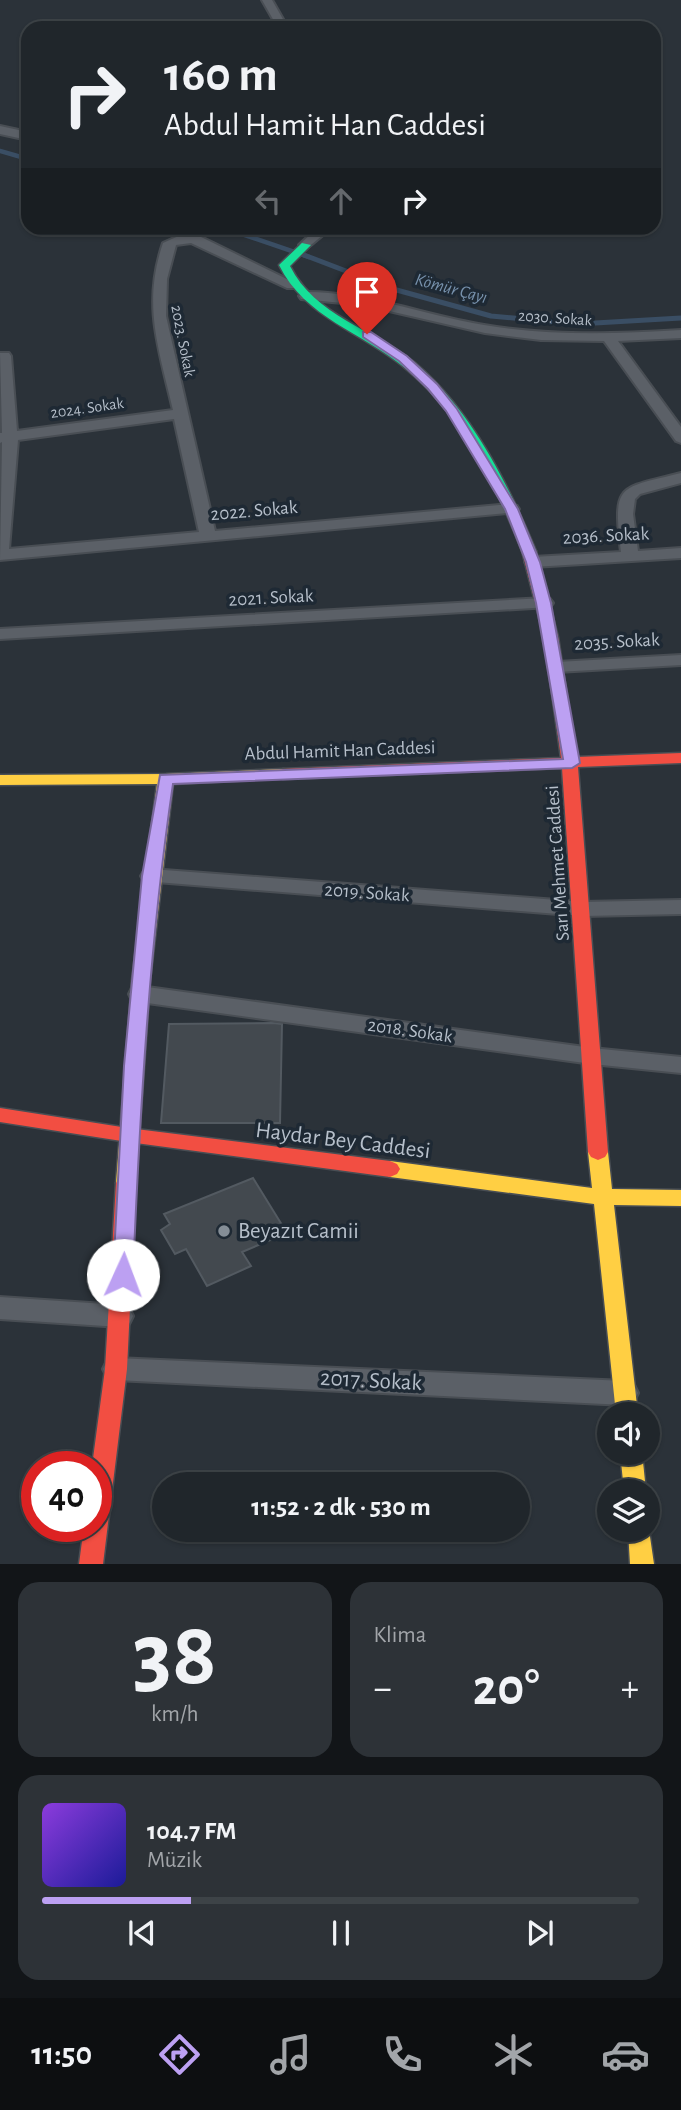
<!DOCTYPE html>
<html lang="tr">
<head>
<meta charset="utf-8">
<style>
	:root { --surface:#20262b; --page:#2d3237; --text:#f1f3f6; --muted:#a2a5a9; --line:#3d4347; --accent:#bca0f2 }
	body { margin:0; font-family:"Alegreya Sans",sans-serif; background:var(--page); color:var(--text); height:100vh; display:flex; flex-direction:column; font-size:26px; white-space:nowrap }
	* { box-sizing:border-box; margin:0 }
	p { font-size:23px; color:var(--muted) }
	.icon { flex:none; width:38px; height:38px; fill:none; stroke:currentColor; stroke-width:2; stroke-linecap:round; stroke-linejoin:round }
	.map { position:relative; height:1564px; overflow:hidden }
	.panel { display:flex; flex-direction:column; gap:18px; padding:18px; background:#121518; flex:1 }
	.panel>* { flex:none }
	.guide { position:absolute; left:21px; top:21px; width:640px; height:214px; border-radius:21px; box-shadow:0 2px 5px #0004,0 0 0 2px var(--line); background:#20262b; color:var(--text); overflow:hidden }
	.tools { position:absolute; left:597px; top:1402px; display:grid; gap:14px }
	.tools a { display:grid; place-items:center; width:63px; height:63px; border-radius:50%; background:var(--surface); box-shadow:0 2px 5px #0004,0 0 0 2px var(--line); font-size:35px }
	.speed { position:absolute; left:21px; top:1451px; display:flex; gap:14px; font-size:35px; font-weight:700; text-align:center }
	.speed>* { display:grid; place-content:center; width:91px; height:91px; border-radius:50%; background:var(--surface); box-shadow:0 2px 5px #0004,0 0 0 2px var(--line); line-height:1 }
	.speed .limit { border:10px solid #d22; background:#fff; color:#111 }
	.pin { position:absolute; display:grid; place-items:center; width:60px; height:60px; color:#fff; margin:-72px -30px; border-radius:50% 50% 50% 0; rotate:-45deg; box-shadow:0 0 7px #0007 }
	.pin .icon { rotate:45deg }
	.me { position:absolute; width:77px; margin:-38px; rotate:2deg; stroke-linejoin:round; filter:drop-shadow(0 0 5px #0008) }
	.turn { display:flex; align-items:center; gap:24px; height:147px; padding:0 28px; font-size:32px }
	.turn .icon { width:91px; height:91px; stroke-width:2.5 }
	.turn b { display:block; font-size:49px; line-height:60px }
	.lanes { display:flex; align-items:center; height:66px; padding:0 28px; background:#0003; justify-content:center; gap:35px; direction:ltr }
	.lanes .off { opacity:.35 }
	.big { font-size:52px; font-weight:700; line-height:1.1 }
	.panel .tile { flex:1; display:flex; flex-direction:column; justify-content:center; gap:10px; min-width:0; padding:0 24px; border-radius:21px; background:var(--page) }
	.panel .dial { align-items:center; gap:0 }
	.dial b { font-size:91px; line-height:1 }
	.song { display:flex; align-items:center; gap:21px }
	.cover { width:84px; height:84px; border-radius:10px; background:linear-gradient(135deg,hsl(270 70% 55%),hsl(240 70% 35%)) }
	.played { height:7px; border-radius:4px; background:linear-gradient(90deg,var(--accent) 25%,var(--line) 25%) }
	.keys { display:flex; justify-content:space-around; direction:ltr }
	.heat { display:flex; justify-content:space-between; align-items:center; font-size:38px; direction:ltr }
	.panel .tiles { flex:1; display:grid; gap:18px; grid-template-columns:1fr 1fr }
	.tile:last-child { grid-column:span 2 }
	.trip { position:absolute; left:152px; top:1472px; width:378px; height:70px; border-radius:35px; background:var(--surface); box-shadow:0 2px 5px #0004,0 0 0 2px var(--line); font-weight:700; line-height:70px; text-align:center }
	.tab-bar { display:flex; height:112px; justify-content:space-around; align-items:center; background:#0d0f11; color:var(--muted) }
	.tab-bar .icon { width:49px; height:49px }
	.tab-bar .on { color:var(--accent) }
	.tab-bar b { font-size:32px; color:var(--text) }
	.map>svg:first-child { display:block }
</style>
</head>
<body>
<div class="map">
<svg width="681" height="1564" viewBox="0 0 681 1564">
	<rect width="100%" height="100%" fill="#2b3239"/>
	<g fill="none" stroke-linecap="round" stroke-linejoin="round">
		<path stroke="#3a4e64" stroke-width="4.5" d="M 0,151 L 28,159
			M 224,228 L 309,257"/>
		<path stroke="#3a4e64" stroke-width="5" d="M 304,255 L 393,289 L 491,316 L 578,324 L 681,318"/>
	</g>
	<path fill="#43494f" stroke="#535a61" stroke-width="2" d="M 273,1023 L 282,1024 L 280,1123 L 161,1123 L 169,1024 Z
		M 253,1178 L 287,1233 L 242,1252 L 251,1266 L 207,1286 L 186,1249 L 175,1254 L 161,1230 L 170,1224 L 164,1214 Z"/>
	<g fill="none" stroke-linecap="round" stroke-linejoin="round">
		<defs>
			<path id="street" d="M 262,0 L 272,0 L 288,28 L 278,28 Z
				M 0,126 L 28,132 L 28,140 L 0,134 Z
				M 307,228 L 328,228 L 329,230 L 306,249 L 299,245 L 313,232 Z
				M 183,234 L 199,236 L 299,285 L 297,288 L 287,288 L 191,243 L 176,245 L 167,279 L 166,316 L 215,531 L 511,504 L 517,506 L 519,509 L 517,512 L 0,560 L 2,442 L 0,443 L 0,433 L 2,433 L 0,353 L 9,353 L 11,356 L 17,431 L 173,410 C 159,349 142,305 163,243 ZM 174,419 L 199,532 L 9,549 L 18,440 Z
				M 306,292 C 367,292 424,315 484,325 C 549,336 615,334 681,330 L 681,338 L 618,341 L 681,427 L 681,443 L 676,441 L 604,341 L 541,340 L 485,333 L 363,305 L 301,299 L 299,296 Z
				M 681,473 L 681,483 L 640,494 L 635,499 L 633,514 L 638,551 L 681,548 L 681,558 L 533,567 L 525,562 L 533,557 L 621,552 C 613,483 617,489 681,473 Z
				M 544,598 L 550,599 L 553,603 L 550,607 L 0,639 L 0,629 Z
				M 681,655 L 681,665 L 557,672 L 548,667 L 557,662 Z
				M 151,869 L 583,902 L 681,900 L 681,914 L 583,916 L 144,881 L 141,876 L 144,871 Z
				M 140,986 L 592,1048 L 681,1057 L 681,1073 L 592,1064 L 140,1002 L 132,1000 L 129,994 L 132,988 Z
				M 0,1297 L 120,1305 L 129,1308 L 133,1316 L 129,1324 L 120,1327 L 0,1319 Z
				M 116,1358 L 625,1381 L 634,1385 L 638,1393 L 634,1401 L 625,1405 L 116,1380 L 107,1377 L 103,1369 L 107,1361 Z"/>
			<path id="fast" d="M 302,243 L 311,245 L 290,266 C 315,316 373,329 415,363 C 472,411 508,484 536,551 L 534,554 L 529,555 L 522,551 C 496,485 462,414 405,368 C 362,332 305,318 279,265 Z"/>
			<path id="slow" d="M 283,769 L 289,770 L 291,774 L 289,778 L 173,784 L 150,980 L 136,1183 L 133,1189 L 126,1191 L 119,1189 L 116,1183 L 132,980 L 157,784 L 0,785 L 0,775 L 166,774 Z
				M 598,1144 L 605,1147 L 608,1152 L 612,1189 L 681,1190 L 681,1206 L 614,1205 L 638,1414 L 616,1414 L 594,1204 L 390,1177 L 383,1174 L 380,1169 L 383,1164 L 390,1161 L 592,1188 L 588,1152 L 591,1147 Z
				M 620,1452 L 642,1452 L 646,1491 L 624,1491 Z
				M 648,1523 L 654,1564 L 630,1564 L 628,1530 L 648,1530 Z"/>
			<path id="jam" d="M 529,547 L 536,551 L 558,637 L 576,757 L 681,753 L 681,763 L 578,767 L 608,1152 L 605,1157 L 598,1160 L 591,1157 L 588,1152 L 562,768 L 283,779 L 275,774 L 283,769 L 561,758 L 544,637 L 522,551 Z
				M 0,1108 L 128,1128 L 390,1161 L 397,1164 L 400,1169 L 397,1174 L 390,1177 L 128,1142 L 0,1122 Z
				M 126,1175 L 133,1177 L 136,1183 L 127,1369 L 103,1564 L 79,1564 L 84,1526 L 96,1526 L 96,1466 L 92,1466 L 105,1369 L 116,1183 L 119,1177 Z"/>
		</defs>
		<use href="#street" stroke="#494e54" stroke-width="4"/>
		<use href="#fast" stroke="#494e54" stroke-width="3"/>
		<use href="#slow" stroke="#494e54" stroke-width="3"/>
		<use href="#jam" stroke="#494e54" stroke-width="3"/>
		<use href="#street" fill="#5b6067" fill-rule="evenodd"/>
		<use href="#fast" fill="#16e098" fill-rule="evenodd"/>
		<use href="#slow" fill="#ffcf43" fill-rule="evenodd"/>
		<use href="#jam" fill="#f24e42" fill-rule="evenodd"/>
	</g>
	<path fill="#bca0f2" stroke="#7a689d" stroke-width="2" d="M 363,332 L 371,332 L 407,356 L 437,384 L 457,409 L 518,509 L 540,562 L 551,603 L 580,763 L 572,768 L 173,784 C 149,947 140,1111 133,1275 L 130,1281 L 123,1284 L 116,1281 L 113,1275 L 124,1066 L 142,876 L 160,775 L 563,759 L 536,603 L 526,562 L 505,509 L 446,411 L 428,389 L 399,361 L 363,337 Z"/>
	<circle fill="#858e97" stroke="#1e2934" stroke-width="2.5" cx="224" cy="1231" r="7"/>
	<g text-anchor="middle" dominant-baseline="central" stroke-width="7" stroke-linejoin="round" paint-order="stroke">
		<g font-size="16" fill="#b6bfca" stroke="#1e2934">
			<text transform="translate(555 318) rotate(4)">2030. Sokak</text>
			<text transform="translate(183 341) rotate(79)">2023. Sokak</text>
			<text transform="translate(87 408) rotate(-8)">2024. Sokak</text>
		</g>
		<g font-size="18" font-style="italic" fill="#7791ac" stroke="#1e2934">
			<text transform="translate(451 289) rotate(15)">Kömür Çayı</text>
		</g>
		<g font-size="19" fill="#b6bfca" stroke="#1e2934">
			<text transform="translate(254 511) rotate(-5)">2022. Sokak</text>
			<text transform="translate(606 536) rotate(-3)">2036. Sokak</text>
			<text transform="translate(271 598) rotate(-3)">2021. Sokak</text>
			<text transform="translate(617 642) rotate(-3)">2035. Sokak</text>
			<text transform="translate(340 751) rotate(-2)">Abdul Hamit Han Caddesi</text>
			<text transform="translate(558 863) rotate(-94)">Sarı Mehmet Caddesi</text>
			<text transform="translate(367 893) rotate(4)">2019. Sokak</text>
			<text transform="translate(410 1031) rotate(8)">2018. Sokak</text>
		</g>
		<g font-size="23" fill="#b6bfca" stroke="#1e2934">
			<text transform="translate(343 1141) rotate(7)">Haydar Bey Caddesi</text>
			<text transform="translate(371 1381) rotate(3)">2017. Sokak</text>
		</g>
		<g font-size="23" fill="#b6bfca" stroke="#1e2934" text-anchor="start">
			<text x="238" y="1231">Beyazıt Camii</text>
		</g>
	</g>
</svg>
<div class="tools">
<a><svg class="icon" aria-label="sound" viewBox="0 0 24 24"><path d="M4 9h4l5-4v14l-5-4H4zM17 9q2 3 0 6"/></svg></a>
<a><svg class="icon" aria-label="layers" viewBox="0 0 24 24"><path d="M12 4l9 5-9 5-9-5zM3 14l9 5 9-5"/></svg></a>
</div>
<div class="speed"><div class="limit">40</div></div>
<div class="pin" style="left:367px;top:334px;background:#d93025"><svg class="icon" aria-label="arrive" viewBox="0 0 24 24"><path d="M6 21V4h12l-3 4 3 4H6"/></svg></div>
<svg class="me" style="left:123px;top:1275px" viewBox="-20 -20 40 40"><circle r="19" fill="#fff"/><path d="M0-13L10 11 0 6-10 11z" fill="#bca0f2"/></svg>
<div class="trip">11:52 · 2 dk · 530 m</div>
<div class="guide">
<div class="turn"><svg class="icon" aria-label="right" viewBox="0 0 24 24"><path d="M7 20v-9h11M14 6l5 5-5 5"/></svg><div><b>160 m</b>Abdul Hamit Han Caddesi</div></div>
<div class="lanes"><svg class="icon off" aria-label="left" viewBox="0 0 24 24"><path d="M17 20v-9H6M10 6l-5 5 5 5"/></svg><svg class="icon off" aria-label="ahead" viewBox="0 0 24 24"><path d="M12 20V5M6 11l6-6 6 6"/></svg><svg class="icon" aria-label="right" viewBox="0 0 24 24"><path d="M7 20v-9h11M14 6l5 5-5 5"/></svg></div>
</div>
</div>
<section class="panel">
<div class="tiles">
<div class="tile dial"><b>38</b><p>km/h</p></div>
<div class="tile"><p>Klima</p>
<div class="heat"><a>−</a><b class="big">20°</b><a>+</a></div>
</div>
<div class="tile">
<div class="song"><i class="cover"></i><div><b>104.7 FM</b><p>Müzik</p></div></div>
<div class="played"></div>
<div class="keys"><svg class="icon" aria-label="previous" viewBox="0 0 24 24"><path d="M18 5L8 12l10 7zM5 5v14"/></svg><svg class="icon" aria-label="pause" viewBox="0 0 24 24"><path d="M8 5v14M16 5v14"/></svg><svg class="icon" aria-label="next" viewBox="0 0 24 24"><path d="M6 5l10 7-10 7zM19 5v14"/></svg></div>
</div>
</div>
</section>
<nav class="tab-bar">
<b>11:50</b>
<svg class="icon on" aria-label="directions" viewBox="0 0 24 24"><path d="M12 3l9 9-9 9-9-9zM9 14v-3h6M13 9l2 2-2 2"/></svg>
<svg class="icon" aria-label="music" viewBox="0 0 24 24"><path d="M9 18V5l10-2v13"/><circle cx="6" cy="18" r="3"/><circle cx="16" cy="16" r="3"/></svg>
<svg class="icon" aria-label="phone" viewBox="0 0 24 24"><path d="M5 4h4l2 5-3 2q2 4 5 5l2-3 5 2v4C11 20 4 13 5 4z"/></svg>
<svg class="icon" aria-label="climate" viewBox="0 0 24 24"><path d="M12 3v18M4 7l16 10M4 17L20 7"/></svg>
<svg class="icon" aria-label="car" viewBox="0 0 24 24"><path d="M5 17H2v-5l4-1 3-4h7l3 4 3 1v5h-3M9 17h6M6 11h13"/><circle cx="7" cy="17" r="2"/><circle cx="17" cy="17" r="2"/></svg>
</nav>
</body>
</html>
